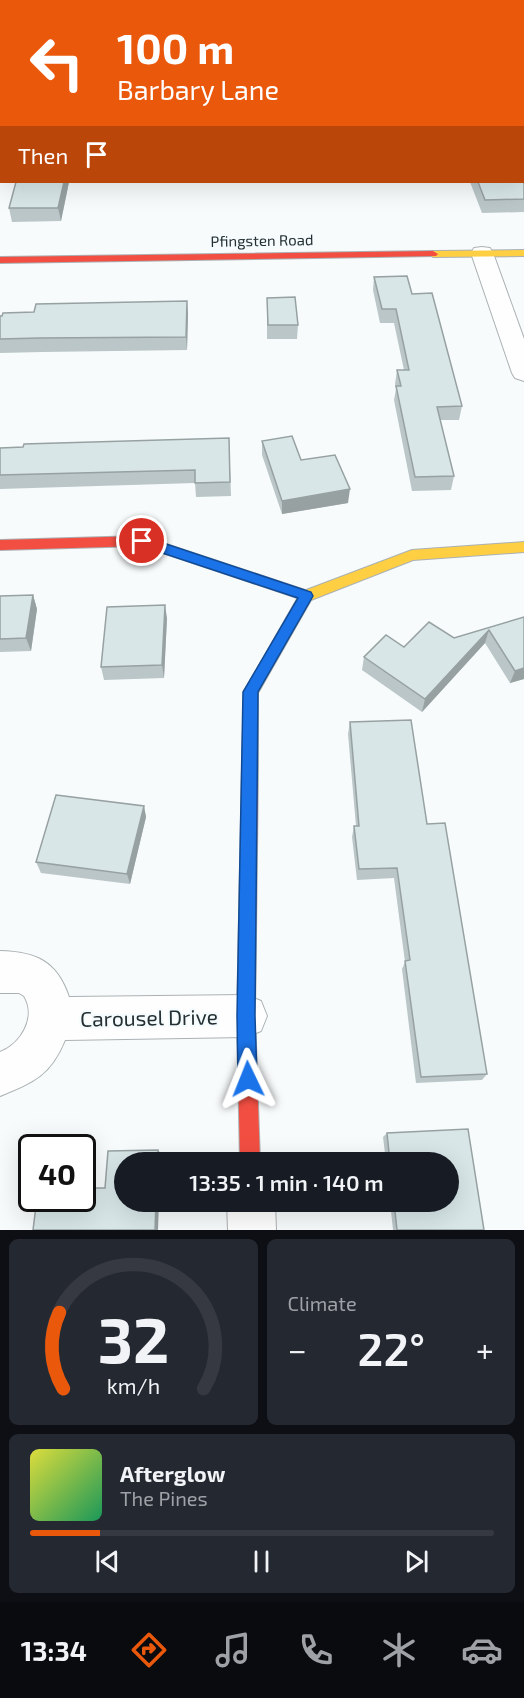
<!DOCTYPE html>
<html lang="en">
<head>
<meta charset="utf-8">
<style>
	:root { --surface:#171b24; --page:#242831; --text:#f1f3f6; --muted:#9ea1a6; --line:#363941; --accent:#ea580c }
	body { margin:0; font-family:"Exo 2",sans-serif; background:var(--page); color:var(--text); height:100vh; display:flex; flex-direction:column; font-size:22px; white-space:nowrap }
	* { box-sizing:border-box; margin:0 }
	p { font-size:20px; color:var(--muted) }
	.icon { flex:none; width:33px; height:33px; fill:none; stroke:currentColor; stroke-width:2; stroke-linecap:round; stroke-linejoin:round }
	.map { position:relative; height:1230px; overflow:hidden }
	.details { display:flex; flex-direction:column; gap:9px; padding:9px; background:#0d0f14; flex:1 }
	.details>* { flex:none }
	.guide { position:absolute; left:0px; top:0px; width:525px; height:183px; box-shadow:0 6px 24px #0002; background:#ea580c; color:#fff; overflow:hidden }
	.speed { position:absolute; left:18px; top:1134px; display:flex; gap:12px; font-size:30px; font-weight:700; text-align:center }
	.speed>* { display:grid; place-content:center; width:78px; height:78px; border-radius:50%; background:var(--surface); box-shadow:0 6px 24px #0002; line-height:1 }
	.speed .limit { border:3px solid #111; border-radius:9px; background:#fff; color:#111 }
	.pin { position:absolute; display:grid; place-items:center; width:51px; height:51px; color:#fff; margin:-26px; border:3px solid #fff; border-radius:50%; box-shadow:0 2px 6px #0007 }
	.me { position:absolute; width:66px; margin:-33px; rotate:358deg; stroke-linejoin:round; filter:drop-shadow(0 0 4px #0008) }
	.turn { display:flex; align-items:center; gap:21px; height:126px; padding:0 18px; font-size:27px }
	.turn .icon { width:78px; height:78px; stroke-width:2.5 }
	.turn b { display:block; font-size:42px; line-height:51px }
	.then { display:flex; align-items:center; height:57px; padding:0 18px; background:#0003; gap:12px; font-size:22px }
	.big { font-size:45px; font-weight:600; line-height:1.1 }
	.details .widget { flex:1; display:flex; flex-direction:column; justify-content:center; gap:9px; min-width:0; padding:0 21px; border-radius:9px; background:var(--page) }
	.details .dial { align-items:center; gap:0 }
	.dial svg { height:156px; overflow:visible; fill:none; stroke:var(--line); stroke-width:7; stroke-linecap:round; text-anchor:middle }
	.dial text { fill:var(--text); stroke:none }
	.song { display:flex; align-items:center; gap:18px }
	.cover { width:72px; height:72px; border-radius:9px; background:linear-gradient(135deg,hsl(60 70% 55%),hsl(150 70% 35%)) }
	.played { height:6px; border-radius:3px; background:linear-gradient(90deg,var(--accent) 15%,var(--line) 15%) }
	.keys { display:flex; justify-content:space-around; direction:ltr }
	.heat { display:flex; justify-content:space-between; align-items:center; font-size:33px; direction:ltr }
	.details .tiles { flex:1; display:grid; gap:9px; grid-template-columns:1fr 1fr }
	.widget:last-child { grid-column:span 2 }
	.trip { position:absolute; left:114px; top:1152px; width:345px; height:60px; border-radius:30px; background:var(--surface); box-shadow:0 6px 24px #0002; font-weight:600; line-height:60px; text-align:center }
	.tabs { display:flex; height:96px; justify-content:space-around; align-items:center; background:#090b0e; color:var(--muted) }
	.tabs .icon { width:42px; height:42px }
	.tabs .current { color:var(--accent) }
	.tabs b { font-size:27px; color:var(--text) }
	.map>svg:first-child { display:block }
</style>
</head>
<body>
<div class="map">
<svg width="524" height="1230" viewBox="0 0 524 1230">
	<rect width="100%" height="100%" fill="#f8fbfc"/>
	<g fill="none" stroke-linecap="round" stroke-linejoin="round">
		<defs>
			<path id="street" d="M 38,0 L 52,0 L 52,2 L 38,2 Z
				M 267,0 L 281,0 L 281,2 L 267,2 Z
				M 473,0 L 487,0 L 487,2 L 473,2 Z
				M 0,24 L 2,24 L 2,34 L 0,34 Z
				M 0,95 L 2,95 L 0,107 Z
				M 482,247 L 490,248 L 493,253 L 524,339 L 524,381 L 515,378 L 512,373 L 471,253 L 474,248 Z
				M 0,951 C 36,952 57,961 69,997 L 246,995 L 261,1001 L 267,1016 L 261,1031 L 246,1037 L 65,1040 C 50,1076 34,1082 0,1096 L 0,1052 C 21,1044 37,1017 24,996 L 19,993 L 0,993 Z
				M 227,1202 L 275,1202 L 276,1230 L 228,1230 Z"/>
			<path id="slow" d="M 524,250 L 524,256 L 433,257 L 428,254 L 433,251 Z
				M 524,542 L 524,552 L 413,560 L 311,600 L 258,693 L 258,768 L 255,773 L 250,775 L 245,773 L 242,768 L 244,692 L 301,592 L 412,550 Z"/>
			<path id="jam" d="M 433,251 L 438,254 L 436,256 L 0,263 L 0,257 Z
				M 142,536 L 311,592 L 313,596 L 306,601 L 142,546 L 0,550 L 0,540 Z
				M 250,761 L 255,763 L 258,768 L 255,1016 L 260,1162 L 240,1162 L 237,1016 L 242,768 L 245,763 Z"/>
		</defs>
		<use href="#street" stroke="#abb1b3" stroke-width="2"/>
		<use href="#slow" stroke="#abb1b3" stroke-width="2"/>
		<use href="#jam" stroke="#abb1b3" stroke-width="2"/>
		<use href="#street" fill="#fefeff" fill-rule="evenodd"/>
		<use href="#slow" fill="#ffcf43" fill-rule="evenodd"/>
		<use href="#jam" fill="#f24e42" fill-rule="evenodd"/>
	</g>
	<path fill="#bac6c8" d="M 75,0 L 128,0 L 128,2 L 74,2 Z
		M 516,0 L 524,0 L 524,14 L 524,2 L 517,2 Z
		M 524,181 L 524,212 L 482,213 L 470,182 Z
		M 69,182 L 61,221 L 12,222 L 9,208 Z
		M 374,277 L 412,294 L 462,406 L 459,420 L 440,420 L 454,476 L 451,490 L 412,491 L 394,400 L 396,389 L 395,384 L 397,370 L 404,370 L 394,323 L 380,323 L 373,290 Z
		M 267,298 L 298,325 L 297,339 L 267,339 Z
		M 187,301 L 188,315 L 187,350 L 42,352 L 0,353 L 0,316 L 34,312 Z
		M 229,438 L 231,496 L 196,497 L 195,483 L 0,489 L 0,448 Z
		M 262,441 L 301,460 L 348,503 L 282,514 L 262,455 Z
		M 33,595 L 37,609 L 31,651 L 0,652 L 0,596 Z
		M 524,617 L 524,679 L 510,683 L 485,643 L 422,712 L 362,670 L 364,657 L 404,647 L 454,638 Z
		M 167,618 L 164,678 L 104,680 L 101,667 Z
		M 350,722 L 427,824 L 487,1074 L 482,1080 L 416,1083 L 402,969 L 405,962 L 394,878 L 357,880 L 352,837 L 354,826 L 356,826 L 348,734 Z
		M 144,806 L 146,817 L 130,884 L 41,873 L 36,862 Z
		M 468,1129 L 484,1230 L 393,1230 L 390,1202 L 448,1202 L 448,1162 L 386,1162 L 383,1137 L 387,1133 Z"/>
	<path fill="#97a1a2" d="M 64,182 L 69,182 L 61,221 L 58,208 Z
		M 187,301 L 188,315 L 187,350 L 186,337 Z
		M 350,489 L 348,503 L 282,514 L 282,501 Z
		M 33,595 L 37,609 L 31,651 L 26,638 Z
		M 165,605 L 167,618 L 164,678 L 162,665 Z
		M 489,630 L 485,643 L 422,712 L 425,699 Z
		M 524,668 L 524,679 L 510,683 L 515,671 Z
		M 144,806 L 146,817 L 130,884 L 127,874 Z
		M 158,1150 L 161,1154 L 161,1162 L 158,1162 Z
		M 156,1202 L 159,1202 L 158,1230 L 155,1230 Z"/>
	<path fill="#d8e6e8" stroke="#97a1a2" stroke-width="1.5" d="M 75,0 L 105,0 L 105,2 L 74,2 Z
		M 201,0 L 234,0 L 234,2 L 200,2 Z
		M 314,0 L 349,0 L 349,2 L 314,2 Z
		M 410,0 L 445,0 L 445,2 L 411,2 Z
		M 524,181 L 524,199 L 485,200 L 478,182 Z
		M 16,182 L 64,182 L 58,208 L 9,208 Z
		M 407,276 L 412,294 L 432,293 L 462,406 L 437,407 L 454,476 L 415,477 L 396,386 L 401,386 L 397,370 L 409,370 L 396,309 L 382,309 L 374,277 Z
		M 295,297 L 298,325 L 268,325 L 267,298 Z
		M 187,301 L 186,337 L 39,338 L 0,339 L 0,316 L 2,316 L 3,313 L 34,312 L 36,304 Z
		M 292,436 L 301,460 L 335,455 L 350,489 L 282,501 L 262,441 Z
		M 229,438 L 230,482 L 195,483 L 195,470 L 0,475 L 0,448 L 23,447 L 24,444 Z
		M 33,595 L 26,638 L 0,639 L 0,596 Z
		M 165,605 L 162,665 L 101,667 L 107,607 Z
		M 524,617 L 524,668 L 515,671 L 489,630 L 425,699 L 364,657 L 386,635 L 404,647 L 429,622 L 454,638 Z
		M 411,720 L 427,824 L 445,823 L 487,1074 L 421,1077 L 405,961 L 410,960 L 397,868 L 359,869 L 354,826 L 359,826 L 350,722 Z
		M 56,795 L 144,806 L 127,874 L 36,862 Z
		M 468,1129 L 484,1230 L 397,1230 L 394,1202 L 448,1202 L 448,1162 L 390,1162 L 387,1133 Z
		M 158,1150 L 158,1162 L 124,1162 L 124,1202 L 156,1202 L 155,1230 L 33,1230 L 37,1198 L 82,1198 L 82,1188 L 105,1188 L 108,1151 Z"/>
	<path fill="#1a73e8" stroke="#114b97" stroke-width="1.5" d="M 142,536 L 311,592 L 313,596 L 258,692 L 255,1016 L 257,1079 L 255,1085 L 248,1088 L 241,1085 L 238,1079 L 237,1016 L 243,692 L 298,598 L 138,545 L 136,541 Z"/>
	<g text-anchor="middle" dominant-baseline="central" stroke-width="4.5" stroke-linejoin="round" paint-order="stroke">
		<g font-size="15" fill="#242f33" stroke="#f6fcfe">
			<text transform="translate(262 240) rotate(-1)">Pfingsten Road</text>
		</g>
		<g font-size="21" fill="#242f33" stroke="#f6fcfe">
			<text transform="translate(149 1017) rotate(-1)">Carousel Drive</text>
		</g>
	</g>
</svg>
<div class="speed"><div class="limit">40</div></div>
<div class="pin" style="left:142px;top:541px;background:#d93025"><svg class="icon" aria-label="arrive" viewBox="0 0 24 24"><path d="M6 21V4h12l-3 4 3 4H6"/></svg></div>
<svg class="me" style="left:248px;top:1079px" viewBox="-20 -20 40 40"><path d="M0-17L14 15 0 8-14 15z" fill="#1a73e8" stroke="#fff" stroke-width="4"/></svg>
<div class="trip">13:35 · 1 min · 140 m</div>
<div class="guide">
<div class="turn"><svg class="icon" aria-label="left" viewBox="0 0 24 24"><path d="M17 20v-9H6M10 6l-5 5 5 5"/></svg><div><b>100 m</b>Barbary Lane</div></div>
<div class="then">Then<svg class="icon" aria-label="arrive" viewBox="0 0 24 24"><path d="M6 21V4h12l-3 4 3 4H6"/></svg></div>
</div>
</div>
<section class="details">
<div class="tiles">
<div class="widget dial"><svg viewBox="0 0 100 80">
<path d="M14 69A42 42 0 1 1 86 69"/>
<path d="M14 69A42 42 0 0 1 12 30" stroke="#ea580c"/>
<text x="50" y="56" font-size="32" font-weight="700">32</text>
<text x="50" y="72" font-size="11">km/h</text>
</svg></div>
<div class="widget"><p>Climate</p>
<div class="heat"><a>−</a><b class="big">22°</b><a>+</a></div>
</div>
<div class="widget">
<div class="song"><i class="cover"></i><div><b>Afterglow</b><p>The Pines</p></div></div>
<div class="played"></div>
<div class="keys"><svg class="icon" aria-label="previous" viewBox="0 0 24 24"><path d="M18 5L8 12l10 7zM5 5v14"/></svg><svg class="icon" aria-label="pause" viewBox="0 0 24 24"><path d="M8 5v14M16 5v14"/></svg><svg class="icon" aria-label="next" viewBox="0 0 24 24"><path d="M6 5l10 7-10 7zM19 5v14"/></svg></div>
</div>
</div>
</section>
<nav class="tabs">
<b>13:34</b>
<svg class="icon current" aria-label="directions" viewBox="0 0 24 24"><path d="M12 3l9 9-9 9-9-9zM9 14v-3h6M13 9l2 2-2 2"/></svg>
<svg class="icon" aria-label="music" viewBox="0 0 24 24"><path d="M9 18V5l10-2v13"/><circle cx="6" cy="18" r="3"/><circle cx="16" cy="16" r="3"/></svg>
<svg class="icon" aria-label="phone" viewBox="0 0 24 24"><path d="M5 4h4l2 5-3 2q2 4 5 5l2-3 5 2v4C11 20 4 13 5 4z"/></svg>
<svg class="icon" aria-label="climate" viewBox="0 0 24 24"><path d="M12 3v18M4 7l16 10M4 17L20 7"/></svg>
<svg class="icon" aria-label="car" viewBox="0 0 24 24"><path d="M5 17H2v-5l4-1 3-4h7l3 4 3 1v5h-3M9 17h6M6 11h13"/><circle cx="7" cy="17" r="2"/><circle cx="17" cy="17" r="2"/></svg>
</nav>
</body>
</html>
